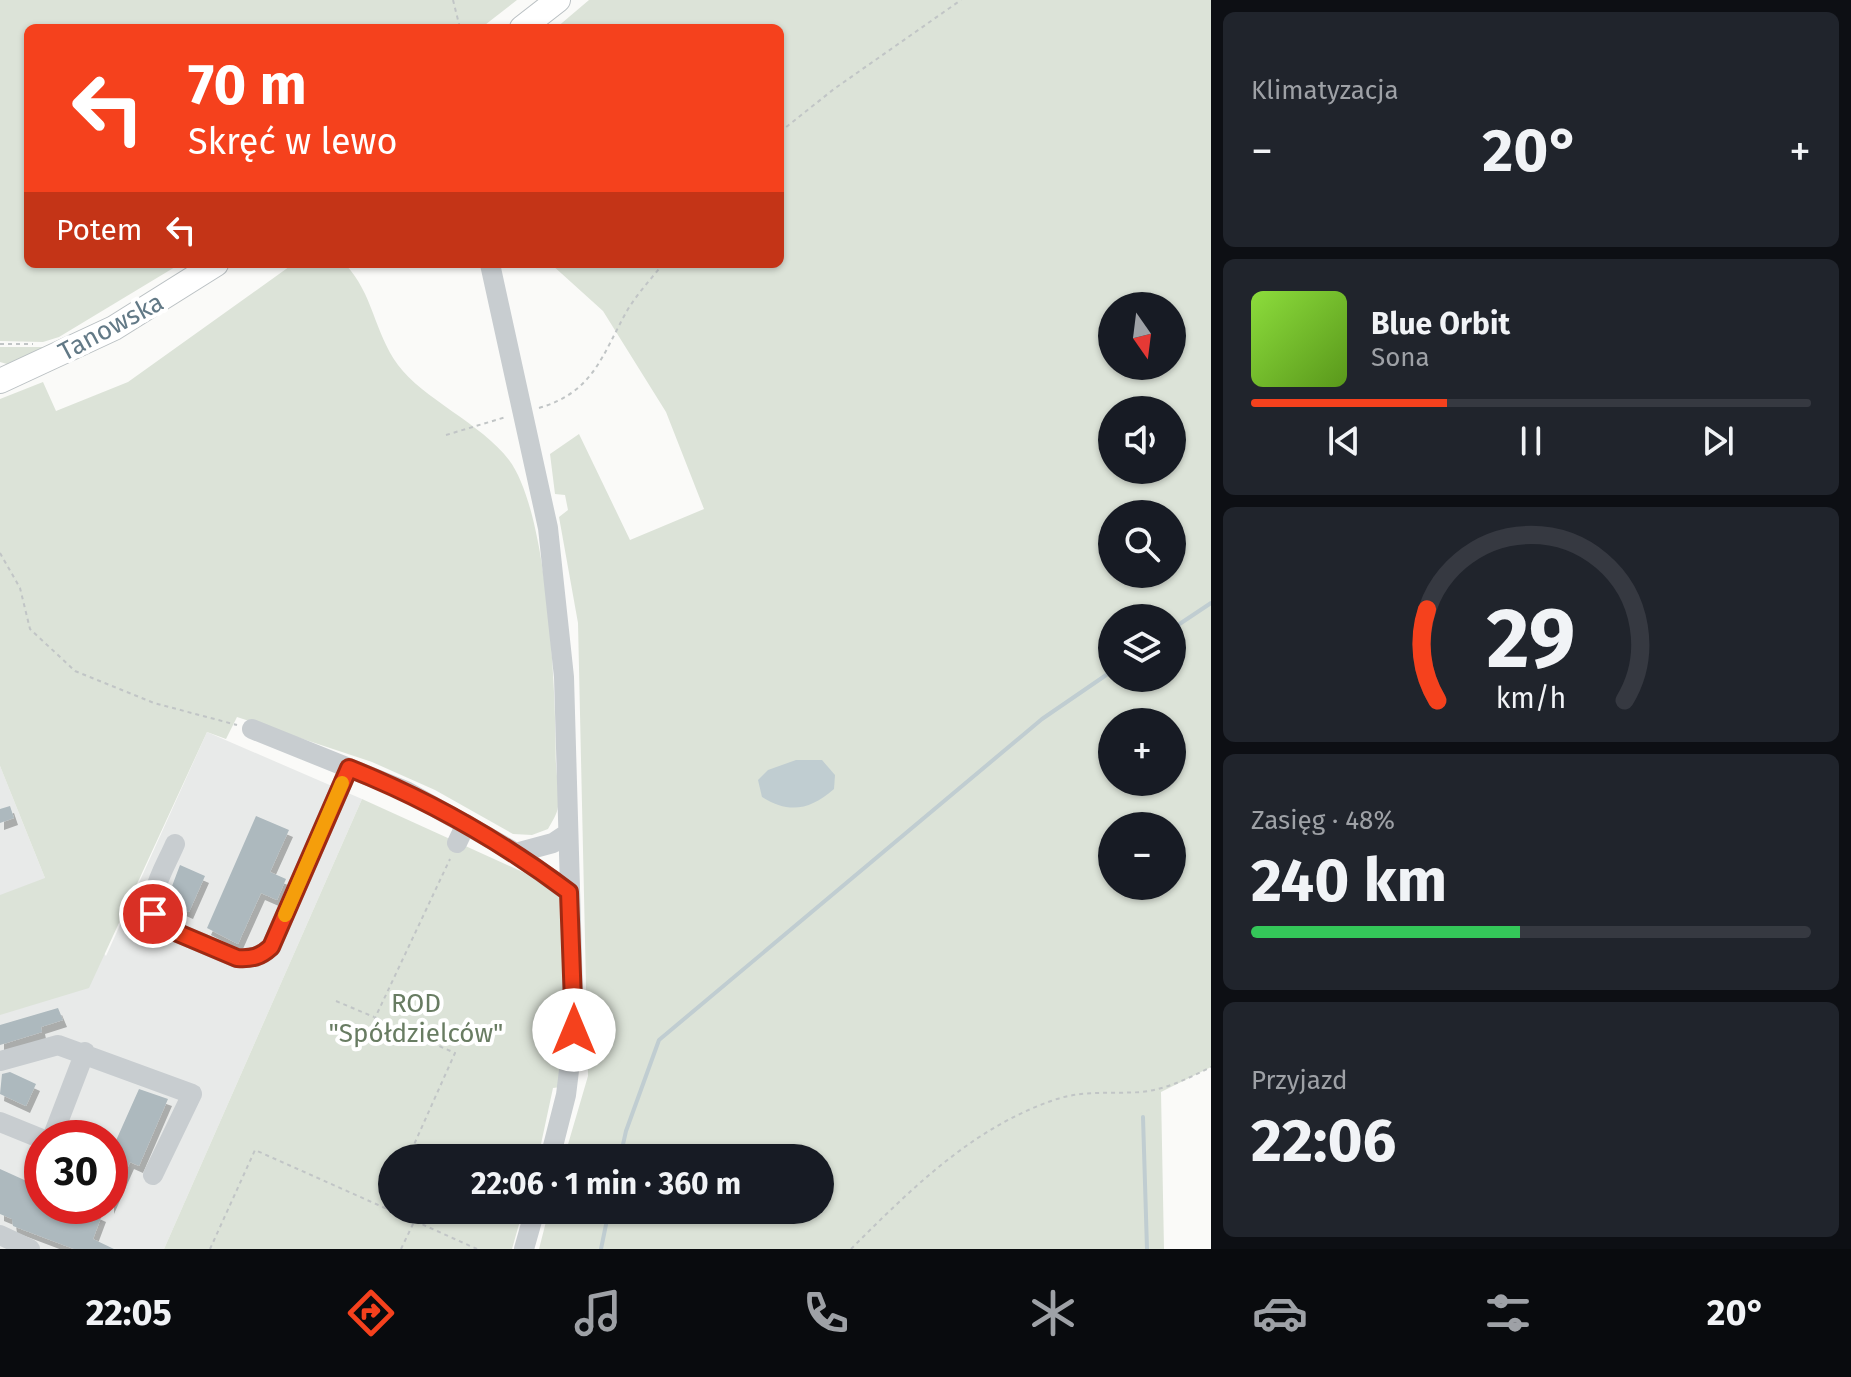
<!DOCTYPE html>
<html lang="pl">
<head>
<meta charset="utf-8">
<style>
	:root { --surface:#171b24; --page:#20242c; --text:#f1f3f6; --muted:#9ea1a6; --line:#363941; --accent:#f5411d }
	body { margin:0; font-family:"Fira Sans",sans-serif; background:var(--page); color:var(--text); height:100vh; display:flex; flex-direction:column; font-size:30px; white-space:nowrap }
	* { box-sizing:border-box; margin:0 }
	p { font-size:26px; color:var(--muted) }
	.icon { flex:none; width:44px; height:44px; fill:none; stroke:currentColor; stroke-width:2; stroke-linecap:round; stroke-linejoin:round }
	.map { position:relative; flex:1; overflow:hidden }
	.panel { display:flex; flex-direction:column; gap:12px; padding:12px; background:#0d0f14; width:640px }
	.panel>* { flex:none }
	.hud { position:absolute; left:24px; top:24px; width:760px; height:244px; border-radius:12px; box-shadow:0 2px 6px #0004; background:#f5411d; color:#fff; overflow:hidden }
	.needle { width:52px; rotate:166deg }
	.controls { position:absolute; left:1098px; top:292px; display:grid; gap:16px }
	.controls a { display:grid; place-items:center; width:88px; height:88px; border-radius:50%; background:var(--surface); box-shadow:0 2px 6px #0004; font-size:40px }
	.speed { position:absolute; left:24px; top:1120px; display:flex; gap:16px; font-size:40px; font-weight:700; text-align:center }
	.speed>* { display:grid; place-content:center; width:104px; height:104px; border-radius:50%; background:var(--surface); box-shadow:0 2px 6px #0004; line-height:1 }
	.speed .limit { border:12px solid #d22; background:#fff; color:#111 }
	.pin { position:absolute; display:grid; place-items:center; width:68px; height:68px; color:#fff; margin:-34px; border:4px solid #fff; border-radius:50%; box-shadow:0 2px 8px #0007 }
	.me { position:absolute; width:88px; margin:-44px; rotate:0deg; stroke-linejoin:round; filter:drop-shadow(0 0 6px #0008) }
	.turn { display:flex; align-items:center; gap:28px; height:168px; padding:0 32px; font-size:36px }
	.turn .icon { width:104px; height:104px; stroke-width:2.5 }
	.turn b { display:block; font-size:56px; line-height:68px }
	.then { display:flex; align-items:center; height:76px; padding:0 32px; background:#0003; gap:16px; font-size:30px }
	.big { font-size:60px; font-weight:700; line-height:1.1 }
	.panel .card { flex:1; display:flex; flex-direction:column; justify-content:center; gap:12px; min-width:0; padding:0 28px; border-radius:12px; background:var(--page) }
	.panel .dial { align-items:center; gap:0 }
	.dial svg { height:208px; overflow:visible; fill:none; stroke:var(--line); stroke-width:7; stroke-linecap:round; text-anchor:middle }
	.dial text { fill:var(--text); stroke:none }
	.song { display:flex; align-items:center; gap:24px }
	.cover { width:96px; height:96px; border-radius:12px; background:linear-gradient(135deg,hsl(90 70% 55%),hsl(90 70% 35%)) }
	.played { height:8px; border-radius:4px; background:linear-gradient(90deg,var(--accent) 35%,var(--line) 35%) }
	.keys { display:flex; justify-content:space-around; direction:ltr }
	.heat { display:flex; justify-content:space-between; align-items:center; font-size:44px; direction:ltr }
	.charge { height:12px; border-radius:6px; background:linear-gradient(90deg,#34c759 48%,var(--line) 0) }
	.trip { position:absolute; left:378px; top:1144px; width:456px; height:80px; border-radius:40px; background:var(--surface); box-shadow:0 2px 6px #0004; font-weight:700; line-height:80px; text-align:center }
	.menu { display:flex; height:128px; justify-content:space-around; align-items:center; background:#090b0e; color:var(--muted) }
	.menu .icon { width:56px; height:56px }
	.menu .current { color:var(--accent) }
	.menu b { font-size:36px; color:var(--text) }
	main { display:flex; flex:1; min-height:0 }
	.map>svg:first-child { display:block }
</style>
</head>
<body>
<main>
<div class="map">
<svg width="1211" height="1249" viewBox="0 0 1211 1249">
	<defs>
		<filter id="shadow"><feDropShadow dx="4" dy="7" stdDeviation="0" flood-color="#0004"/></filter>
	</defs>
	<rect width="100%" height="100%" fill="#fafaf8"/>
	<path fill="#e8eae9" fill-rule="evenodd" d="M 207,732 L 362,799 L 164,1249 L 0,1249 L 0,766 L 45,878 L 106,956 ZM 42,1138 L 110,1138 L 110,1206 L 42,1206 Z"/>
	<path fill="#dce3d8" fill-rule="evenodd" d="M 0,0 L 517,0 L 481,28 L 28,28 L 28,264 L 180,264 L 59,337 L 43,342 L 0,341 Z
		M 589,0 L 1211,0 L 1211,1067 L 1161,1092 L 1164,1249 L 539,1249 L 549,1210 L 820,1210 L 820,1158 L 564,1158 L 588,1076 L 578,623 L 559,517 L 568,510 L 565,495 L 555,494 L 550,454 L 579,434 L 630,540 L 704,509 L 666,412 L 603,311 L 551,264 L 780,264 L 780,28 L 556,28 ZM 1112,306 L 1172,306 L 1172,366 L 1112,366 ZM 1112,410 L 1172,410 L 1172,470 L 1112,470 ZM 1112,514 L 1172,514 L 1172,574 L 1112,574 ZM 1112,618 L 1172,618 L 1172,678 L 1112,678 ZM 1112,722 L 1172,722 L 1172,782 L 1112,782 ZM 1112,826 L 1172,826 L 1172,886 L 1112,886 Z
		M 293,264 L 345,264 C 374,295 373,330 398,365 C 422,398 482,424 509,460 C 549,513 556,695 556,764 C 557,778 559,793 558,807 C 557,814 552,822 548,829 L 532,835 L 513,834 L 435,790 L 372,762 L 237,717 L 226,739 L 207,732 L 89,988 L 0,1015 L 0,895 L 45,878 L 0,766 L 0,399 L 43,382 L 56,411 L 128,382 Z
		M 0,347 L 47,347 L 14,366 L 0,362 Z
		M 362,799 L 549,884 L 563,899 L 566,1025 L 561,1087 L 553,1088 L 538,1158 L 392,1158 L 392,1210 L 523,1210 L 512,1249 L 164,1249 Z"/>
	<path fill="#c0cdd1" d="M 796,760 L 822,760 L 835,775 L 834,789 C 810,810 789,814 762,797 L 758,780 L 768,770 Z"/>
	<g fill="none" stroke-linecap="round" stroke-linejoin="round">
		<path stroke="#c0cdd1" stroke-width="4" d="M 1172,629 L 1211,603
			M 1143,1117 L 1147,1249
			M 620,1158 L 626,1131 L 659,1040 L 1042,719 L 1112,671
			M 601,1249 L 609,1210"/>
	</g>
	<path fill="#adb9be" filter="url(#shadow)" d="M 10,806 L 14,818 L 0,823 L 0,809 Z
		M 256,816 L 289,830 L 270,872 L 286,879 L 277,900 L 261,893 L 238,944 L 207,928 Z
		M 180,865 L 205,876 L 189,912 L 166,902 Z
		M 58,1008 L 63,1020 L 41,1027 L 42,1032 L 0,1045 L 0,1025 Z
		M 10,1072 L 36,1084 L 26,1106 L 0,1094 L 2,1074 Z
		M 139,1089 L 168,1099 L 139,1166 L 130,1162 L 110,1207 L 110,1175 L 117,1157 L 110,1154 Z
		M 0,1169 L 42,1188 L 42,1206 L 82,1206 L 102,1215 L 93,1239 L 114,1249 L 74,1249 L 13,1226 L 12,1219 L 0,1214 Z"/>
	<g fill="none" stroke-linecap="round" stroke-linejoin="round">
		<defs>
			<path id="major" d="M 522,28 L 558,0
				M 0,381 L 114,328 L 216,264"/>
		</defs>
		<use href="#major" stroke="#bac0c3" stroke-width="26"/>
		<path stroke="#c1c5c6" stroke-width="2" stroke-dasharray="4 4" stroke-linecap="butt" d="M 453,0 L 460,28
			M 497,28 L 502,24
			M 780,132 L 834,89 L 961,0
			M 0,344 L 33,344
			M 539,408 C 594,392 602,355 628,309 C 638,293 651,279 663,264
			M 446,435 L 506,417
			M 0,553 L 20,588 L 30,629 L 75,671 L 154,703 L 237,725
			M 336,1001 L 374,1017
			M 408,1158 L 455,1053 L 375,1018 L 450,859
			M 386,1208 L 477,1249
			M 210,1249 L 255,1150 L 385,1208 L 392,1193
			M 401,1249 L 414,1222
			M 851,1249 C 911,1189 974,1126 1057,1099 C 1085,1090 1113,1094 1142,1092 C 1167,1089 1189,1078 1211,1067"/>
		<path stroke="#c8cdd0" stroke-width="20" d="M 490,264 L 548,528 L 564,677 L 574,1030 L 566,1095 L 550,1158
			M 252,729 L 406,791 L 509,849 L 569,892
			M 457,843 L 466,824
			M 175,844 C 165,868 142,901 159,925 L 237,958 C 252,959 260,957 271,947 L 349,768
			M 516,853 L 553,843 L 568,833
			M 0,1061 L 58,1045 L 192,1094 L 153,1175
			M 0,1122 L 42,1139
			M 52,1138 L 85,1052
			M 0,1235 L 30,1249
			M 524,1249 L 535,1210"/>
		<use href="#major" stroke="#fff" stroke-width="24"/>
	</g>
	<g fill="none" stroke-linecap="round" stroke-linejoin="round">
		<defs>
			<path id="route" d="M 153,914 L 159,925 L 237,958 C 252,959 260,957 271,947 L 349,768 C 429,800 501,841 569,892 L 574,1030"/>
		</defs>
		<use href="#route" stroke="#9f2a13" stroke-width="20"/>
		<use href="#route" stroke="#f5411d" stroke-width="14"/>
		<path stroke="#f59e0b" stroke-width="14" d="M 285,915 L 342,783"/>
	</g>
	<g text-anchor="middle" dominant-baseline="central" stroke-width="8" stroke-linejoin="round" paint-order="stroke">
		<g font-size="26" fill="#627986" stroke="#fff">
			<text transform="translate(111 327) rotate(-28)">Tanowska</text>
		</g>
		<g font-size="26" fill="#687c62" stroke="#fff">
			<text x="416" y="1003">ROD<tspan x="416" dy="30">"Spółdzielców"</tspan></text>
		</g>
	</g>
</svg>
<div class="controls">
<a><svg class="needle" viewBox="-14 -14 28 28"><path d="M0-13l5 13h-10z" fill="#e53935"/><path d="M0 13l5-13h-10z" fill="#9ea1a6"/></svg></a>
<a><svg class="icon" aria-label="sound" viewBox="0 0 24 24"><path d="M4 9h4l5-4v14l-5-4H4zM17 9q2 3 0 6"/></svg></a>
<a><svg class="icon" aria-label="search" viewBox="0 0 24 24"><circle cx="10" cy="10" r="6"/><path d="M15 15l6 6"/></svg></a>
<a><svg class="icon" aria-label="layers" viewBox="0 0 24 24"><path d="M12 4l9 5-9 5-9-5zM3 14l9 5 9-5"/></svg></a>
<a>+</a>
<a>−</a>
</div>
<div class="speed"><div class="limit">30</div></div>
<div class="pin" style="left:153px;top:914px;background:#d93025"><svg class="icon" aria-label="arrive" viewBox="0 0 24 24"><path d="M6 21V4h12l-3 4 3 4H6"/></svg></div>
<svg class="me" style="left:574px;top:1030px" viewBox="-20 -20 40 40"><circle r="19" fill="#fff"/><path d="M0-13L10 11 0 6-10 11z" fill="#f5411d"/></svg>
<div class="trip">22:06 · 1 min · 360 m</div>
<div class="hud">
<div class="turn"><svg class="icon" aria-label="left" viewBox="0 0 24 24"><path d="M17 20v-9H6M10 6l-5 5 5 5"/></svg><div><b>70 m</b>Skręć w lewo</div></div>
<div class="then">Potem<svg class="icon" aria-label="left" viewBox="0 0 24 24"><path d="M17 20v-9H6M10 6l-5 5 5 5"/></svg></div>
</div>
</div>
<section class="panel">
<div class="card"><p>Klimatyzacja</p>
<div class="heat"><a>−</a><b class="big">20°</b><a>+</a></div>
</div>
<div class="card">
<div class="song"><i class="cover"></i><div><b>Blue Orbit</b><p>Sona</p></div></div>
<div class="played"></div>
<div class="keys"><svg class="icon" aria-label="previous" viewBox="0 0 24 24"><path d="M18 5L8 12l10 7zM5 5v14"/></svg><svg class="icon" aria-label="pause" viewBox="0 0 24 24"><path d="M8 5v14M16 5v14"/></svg><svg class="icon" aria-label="next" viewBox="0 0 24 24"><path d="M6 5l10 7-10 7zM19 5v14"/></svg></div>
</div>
<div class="card dial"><svg viewBox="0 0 100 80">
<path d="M14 69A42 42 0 1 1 86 69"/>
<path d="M14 69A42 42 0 0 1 10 34" stroke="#f5411d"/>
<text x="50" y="56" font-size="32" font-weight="700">29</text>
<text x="50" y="72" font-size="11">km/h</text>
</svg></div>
<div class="card"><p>Zasięg · 48%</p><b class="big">240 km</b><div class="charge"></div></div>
<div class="card"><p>Przyjazd</p><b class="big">22:06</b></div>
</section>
</main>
<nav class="menu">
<b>22:05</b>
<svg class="icon current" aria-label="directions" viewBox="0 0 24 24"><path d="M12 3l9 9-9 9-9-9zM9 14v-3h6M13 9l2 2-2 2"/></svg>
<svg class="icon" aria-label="music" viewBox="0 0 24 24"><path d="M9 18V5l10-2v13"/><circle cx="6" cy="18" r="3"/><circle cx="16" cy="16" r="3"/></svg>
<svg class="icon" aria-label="phone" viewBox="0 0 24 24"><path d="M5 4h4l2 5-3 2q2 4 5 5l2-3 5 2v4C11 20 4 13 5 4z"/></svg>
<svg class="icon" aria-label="climate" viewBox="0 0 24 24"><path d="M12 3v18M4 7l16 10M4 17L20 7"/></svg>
<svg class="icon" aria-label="car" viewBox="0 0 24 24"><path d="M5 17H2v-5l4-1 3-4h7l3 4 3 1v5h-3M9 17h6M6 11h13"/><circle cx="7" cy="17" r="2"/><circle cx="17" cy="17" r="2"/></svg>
<svg class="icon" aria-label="filters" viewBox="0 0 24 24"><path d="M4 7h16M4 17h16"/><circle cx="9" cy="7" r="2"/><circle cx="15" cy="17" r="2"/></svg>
<b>20°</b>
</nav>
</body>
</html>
